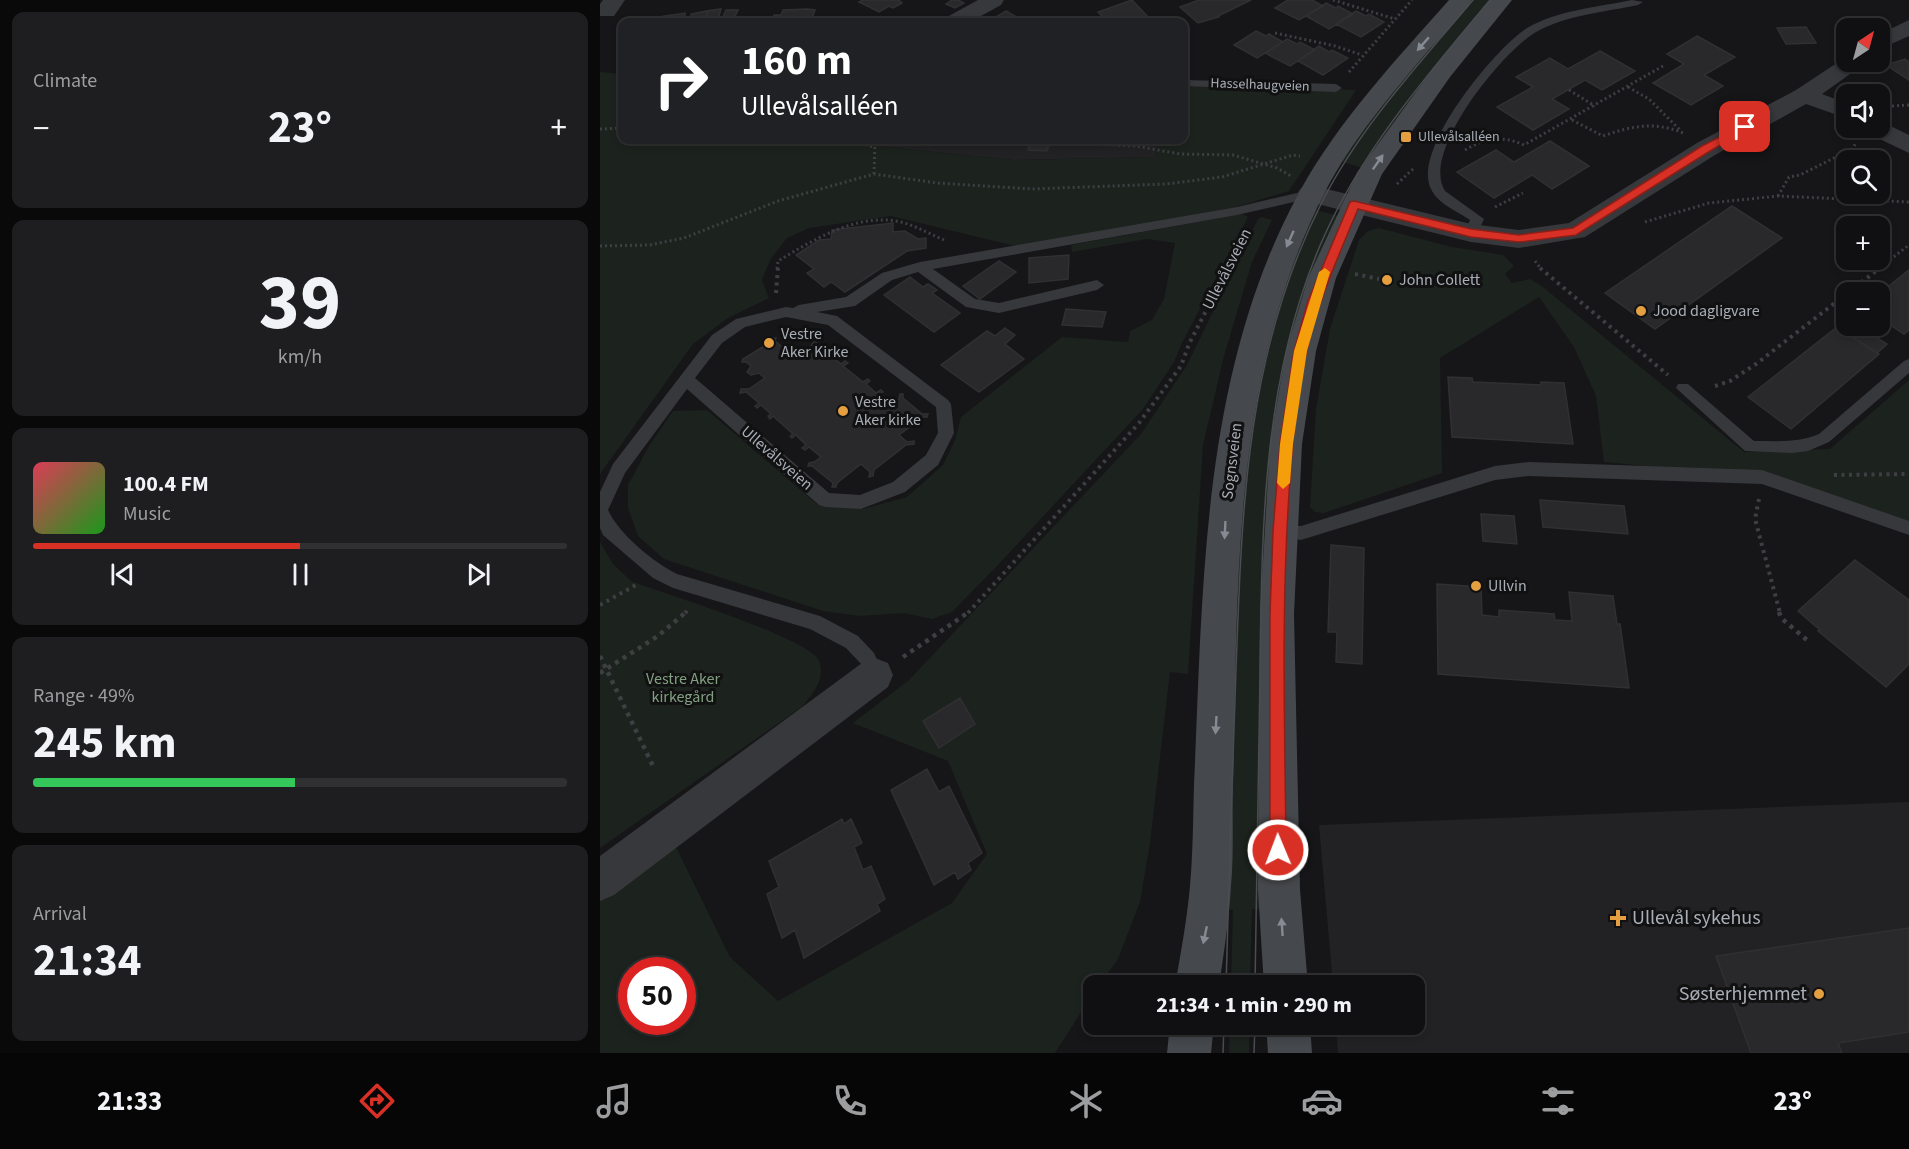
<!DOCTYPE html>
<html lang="en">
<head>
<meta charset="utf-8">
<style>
	:root { --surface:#101012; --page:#1e1e20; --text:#f1f3f6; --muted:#9c9d9f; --line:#303032; --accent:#d93025 }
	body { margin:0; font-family:"Source Sans 3",sans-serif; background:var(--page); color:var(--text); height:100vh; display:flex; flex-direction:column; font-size:22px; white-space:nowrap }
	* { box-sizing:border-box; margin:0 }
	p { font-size:20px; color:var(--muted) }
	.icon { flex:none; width:33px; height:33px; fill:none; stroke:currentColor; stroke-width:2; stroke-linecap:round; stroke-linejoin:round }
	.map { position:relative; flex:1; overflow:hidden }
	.drawer { display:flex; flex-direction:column; gap:12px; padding:12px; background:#09090a; width:600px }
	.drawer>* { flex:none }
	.guide { position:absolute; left:18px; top:18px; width:570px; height:126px; border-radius:12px; box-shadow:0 3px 9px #0003,0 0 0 2px var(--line); background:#202124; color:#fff; overflow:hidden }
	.needle { width:39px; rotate:36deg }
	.tools { position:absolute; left:1236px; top:18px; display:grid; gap:12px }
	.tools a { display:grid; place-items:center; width:54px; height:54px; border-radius:12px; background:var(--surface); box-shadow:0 3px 9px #0003,0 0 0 2px var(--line); font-size:30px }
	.speed { position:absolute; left:18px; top:957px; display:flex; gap:12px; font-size:30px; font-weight:700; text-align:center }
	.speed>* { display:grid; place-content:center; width:78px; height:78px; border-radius:50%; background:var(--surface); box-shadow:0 3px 9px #0003,0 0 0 2px var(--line); line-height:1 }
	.speed .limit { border:9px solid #d22; background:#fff; color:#111 }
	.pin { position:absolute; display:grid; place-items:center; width:51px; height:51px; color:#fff; margin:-26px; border-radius:12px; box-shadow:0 3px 9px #0006 }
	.me { position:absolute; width:66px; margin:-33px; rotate:359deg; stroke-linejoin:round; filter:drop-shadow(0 0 4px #0008) }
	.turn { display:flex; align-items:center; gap:21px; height:126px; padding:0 24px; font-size:27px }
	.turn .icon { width:78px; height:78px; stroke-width:2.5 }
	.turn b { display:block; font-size:42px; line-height:51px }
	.big { font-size:45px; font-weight:700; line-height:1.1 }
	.drawer .tile { flex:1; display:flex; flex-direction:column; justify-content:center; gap:9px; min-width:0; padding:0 21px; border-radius:12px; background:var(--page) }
	.drawer .dial { align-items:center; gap:0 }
	.dial b { font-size:78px; line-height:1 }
	.song { display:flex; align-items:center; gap:18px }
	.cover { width:72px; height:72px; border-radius:9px; background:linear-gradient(135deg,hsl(350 70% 55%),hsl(120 70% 35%)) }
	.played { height:6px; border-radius:3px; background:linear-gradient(90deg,var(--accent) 50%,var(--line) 50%) }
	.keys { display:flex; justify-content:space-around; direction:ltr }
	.heat { display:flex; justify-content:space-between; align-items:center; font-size:33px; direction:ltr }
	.charge { height:9px; border-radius:4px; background:linear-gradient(90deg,#34c759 49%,var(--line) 0) }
	.trip { position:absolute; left:483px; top:975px; width:342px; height:60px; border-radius:12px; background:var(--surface); box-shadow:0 3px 9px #0003,0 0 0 2px var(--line); font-weight:700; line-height:60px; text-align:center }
	.tab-bar { display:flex; height:96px; justify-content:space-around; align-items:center; background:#060607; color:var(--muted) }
	.tab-bar .icon { width:42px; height:42px }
	.tab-bar .on { color:var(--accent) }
	.tab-bar b { font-size:27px; color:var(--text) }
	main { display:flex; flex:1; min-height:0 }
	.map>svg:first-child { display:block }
</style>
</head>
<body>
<main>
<section class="drawer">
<div class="tile"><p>Climate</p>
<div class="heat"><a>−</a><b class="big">23°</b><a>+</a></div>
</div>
<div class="tile dial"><b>39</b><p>km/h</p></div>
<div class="tile">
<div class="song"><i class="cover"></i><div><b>100.4 FM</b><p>Music</p></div></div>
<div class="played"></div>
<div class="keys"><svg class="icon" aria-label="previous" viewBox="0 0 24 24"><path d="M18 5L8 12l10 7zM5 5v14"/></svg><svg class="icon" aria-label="pause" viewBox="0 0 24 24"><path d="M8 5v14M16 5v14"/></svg><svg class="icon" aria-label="next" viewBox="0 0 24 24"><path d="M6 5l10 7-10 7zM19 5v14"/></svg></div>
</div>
<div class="tile"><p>Range · 49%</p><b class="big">245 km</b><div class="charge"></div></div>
<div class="tile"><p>Arrival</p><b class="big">21:34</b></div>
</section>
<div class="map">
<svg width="1309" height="1053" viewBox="0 0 1309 1053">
	<rect width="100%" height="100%" fill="#161618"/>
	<path fill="#222224" d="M 284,140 L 558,140 L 555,157 L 414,160 L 284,147 Z
		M 1309,802 L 1309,1053 L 738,1053 L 736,1025 L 814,1024 L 814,986 L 733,985 L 719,825 Z"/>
	<path fill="#1c221d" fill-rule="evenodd" d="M 868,0 L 894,0 L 763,168 L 739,161 L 754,138 Z
		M 0,72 L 22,74 L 22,140 L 284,140 L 285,147 L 414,160 L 555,157 L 558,140 L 584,140 L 584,95 L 592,85 L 756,90 L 689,191 L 635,207 L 423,248 L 291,216 L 209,228 L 187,238 L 170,260 L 162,280 L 169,298 L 128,318 L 93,344 L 0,474 Z
		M 711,209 L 739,216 L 709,289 L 665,910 L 652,909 L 650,985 L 631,985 L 633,910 L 620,909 L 632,574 L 652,386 Z
		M 642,214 L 648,217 L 581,345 L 574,362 L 543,409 L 397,566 L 352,612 L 332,619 L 304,613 L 259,616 L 223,611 L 64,559 L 38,536 L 28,508 L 28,485 L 49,446 L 73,411 L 107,410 L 218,505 L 263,509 L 307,497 L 343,465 L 355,440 L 361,417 L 462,337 L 528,342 L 530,331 L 552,320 L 564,299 L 575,243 L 547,239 L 472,252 L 471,245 Z
		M 662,217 L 672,220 L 652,262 L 624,356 L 603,445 L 588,674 L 570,672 L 550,843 L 540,902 L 518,959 L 499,985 L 494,986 C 493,996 463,1040 455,1053 L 0,1053 L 0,896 L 75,845 L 130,957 L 178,1001 L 352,903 L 387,854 L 348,761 L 253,723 L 309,680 L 541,434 L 587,365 L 658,219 ZM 32,970 L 82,970 L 82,1022 L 32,1022 Z
		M 779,228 L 852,247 L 903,255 L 914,266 L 905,274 L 912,283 L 930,279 L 943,287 L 1144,452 L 1230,449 L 1309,380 L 1309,528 L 1162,477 L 1004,462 L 996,396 L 974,347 L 939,297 L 840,358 L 842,473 L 724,513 L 715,512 L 710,507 L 716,409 L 730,329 L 759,240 L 768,231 Z
		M 0,542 L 13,564 L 31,581 C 62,593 210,638 219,661 C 226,679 213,693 203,706 L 0,848 Z
		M 630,1025 L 649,1025 L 649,1053 L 629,1053 Z"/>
	<path fill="#29292b" stroke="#303033" stroke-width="1.5" d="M 263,0 L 299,0 L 302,3 L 293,8 L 289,6 L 279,12 L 259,2 Z
		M 352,0 L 358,0 L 364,3 L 355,8 L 346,4 Z
		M 532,0 L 551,20 L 543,22 L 506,22 L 508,22 L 498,12 Z
		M 599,0 L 651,0 L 618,16 L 619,17 L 598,23 L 580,7 Z
		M 688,0 L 712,0 L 723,6 L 699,20 L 675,8 Z
		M 726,3 L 736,8 L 738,6 L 753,14 L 729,29 L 706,16 Z
		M 121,9 L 118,20 L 107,22 L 107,11 Z
		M 207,9 L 215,10 L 211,22 L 171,22 L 174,15 L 181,15 L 183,10 Z
		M 126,10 L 138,10 L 133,21 L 121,21 Z
		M 107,11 L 107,22 L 91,22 L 91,14 Z
		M 406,11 L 422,20 L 417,22 L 389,21 Z
		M 756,11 L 766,16 L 769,14 L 784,22 L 761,37 L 736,24 Z
		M 85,13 L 85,22 L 52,22 L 52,18 Z
		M 1206,27 L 1216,43 L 1186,44 L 1177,28 Z
		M 656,31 L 666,36 L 669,34 L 683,42 L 657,58 L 634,45 Z
		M 1097,36 L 1135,57 L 1104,75 L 1123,86 L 1091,105 L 1053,83 L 1084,64 L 1067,54 Z
		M 687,39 L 697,44 L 700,42 L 715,50 L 690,66 L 665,53 Z
		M 719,46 L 729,52 L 732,50 L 748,58 L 723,75 L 698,61 Z
		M 1000,51 L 1035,71 L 1002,90 L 985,80 L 952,99 L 969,109 L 933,130 L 897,107 L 933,87 L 916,77 L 950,58 L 968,69 Z
		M 1305,59 L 1309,62 L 1309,80 L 1286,65 Z
		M 950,141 L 989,166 L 952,189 L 932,175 L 894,198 L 857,172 L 896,150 L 914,162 Z
		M 430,144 L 449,145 L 447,151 L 428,150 Z
		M 1132,206 L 1182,238 L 1055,329 L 1005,293 Z
		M 293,223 L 293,232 L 305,231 L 318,239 L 326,238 L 326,248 L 307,251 L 245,292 L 231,282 L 224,287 L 207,273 L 214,269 L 196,255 L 219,240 L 231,239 L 232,230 Z
		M 469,255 L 468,279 L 429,283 L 429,258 Z
		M 399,261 L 416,272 L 380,299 L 363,286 Z
		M 1309,270 L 1309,330 L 1304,334 L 1280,318 L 1280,293 Z
		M 310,277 L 323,287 L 328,284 L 337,290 L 332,293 L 360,313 L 334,332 L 284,295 Z
		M 466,309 L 506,312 L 502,327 L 462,325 Z
		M 1246,324 L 1258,326 L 1287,344 L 1277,353 L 1240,329 Z
		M 1237,327 L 1279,354 L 1191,429 L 1148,397 Z
		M 405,328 L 415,335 L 405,344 L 424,359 L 379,392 L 341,365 L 387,331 L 395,336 Z
		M 172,338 L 176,338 L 175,341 L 195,357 L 212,345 L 214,339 L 218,339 L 216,344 L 228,354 L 233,351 L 235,353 L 231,356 L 241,364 L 245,361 L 248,363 L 243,366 L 263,382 L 268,379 L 270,381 L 266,384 L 276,393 L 281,390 L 283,392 L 279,395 L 291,405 L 299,399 L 300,394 L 303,394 L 303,398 L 322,414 L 328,414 L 327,417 L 323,417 L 299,435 L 307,442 L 314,441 L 314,444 L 306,445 L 274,470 L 273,476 L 269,477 L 270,472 L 261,464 L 237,483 L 236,487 L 232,487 L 233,483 L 212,466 L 208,466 L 209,463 L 214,462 L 221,457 L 209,447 L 205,450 L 202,448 L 206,445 L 196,435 L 192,438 L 190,436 L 193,434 L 173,416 L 170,419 L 168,416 L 171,414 L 161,405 L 157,408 L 155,406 L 159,403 L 146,392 L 140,393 L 141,389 L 149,389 L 165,378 L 159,373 L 151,375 L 147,372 L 151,366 L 146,362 L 142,362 L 143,359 L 171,342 Z
		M 848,377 L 872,378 L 873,382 L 941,385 L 941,382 L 964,383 L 973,444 L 852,437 Z
		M 940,500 L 1024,506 L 1028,534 L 943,527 Z
		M 881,514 L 914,516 L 917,544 L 883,541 Z
		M 731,545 L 764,548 L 762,664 L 736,662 L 737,632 L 728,632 Z
		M 1255,560 L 1309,600 L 1309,664 L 1286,687 L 1218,631 L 1220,630 L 1198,611 Z
		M 837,584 L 881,587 L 882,615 L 899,617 L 899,610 L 954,614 L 955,620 L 972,621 L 969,592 L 1013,596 L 1017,624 L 1020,624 L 1029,688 L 838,674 Z
		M 360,698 L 375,724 L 339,748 L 323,721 Z
		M 327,769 L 339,792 L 349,786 L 382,853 L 368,863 L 371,870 L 358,879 L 355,872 L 334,885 L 291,790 Z
		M 242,819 L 244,824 L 251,819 L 262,843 L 254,847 L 263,870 L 271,866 L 285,899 L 277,904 L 280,911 L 204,958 L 195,930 L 182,938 L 167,894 L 179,887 L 169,861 Z
		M 1309,928 L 1309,1032 L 1238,1043 L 1242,1053 L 1151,1053 L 1116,956 Z"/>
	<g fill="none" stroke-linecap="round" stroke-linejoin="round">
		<path stroke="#3d3f43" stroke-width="3" stroke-dasharray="2 3" stroke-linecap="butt" d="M 733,0 L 795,19
			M 675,33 L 735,46 L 762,55
			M 749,72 L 812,0
			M 1028,87 L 1049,99 L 1080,130
			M 969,90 L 995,106
			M 1292,106 L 1309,105
			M 972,120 L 1003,136 C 1031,126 1055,121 1083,133
			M 0,129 L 22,128
			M 251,140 L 273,147
			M 398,140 L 536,146 L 580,154 L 633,155 L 677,168 L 691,176
			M 865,150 C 885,138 902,135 924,145 L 1063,66
			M 274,174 L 275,140
			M 797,184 L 813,169
			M 1178,196 L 1189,177 L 1200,175 L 1252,149 L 1256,143
			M 895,207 L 923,193
			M 1045,222 L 1109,203 L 1178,196 L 1309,202
			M 0,246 L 50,245 L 84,238 L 178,201 L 274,174 L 337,183 L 432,189 L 566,184 L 622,177 L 693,155 L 700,156
			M 935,261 L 941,269
			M 177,269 L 178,261 C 213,240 258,212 301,222 C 316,226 330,234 344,240
			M 627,269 L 647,230
			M 1278,269 L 1309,245"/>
		<path stroke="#3d3f43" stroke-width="4" stroke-dasharray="3 4.5" stroke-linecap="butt" d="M 940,268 L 1068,375
			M 755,274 L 779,279
			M 176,293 L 178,268
			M 1115,386 L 1130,381 L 1156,364 L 1280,268
			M 1234,475 L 1309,474
			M 1159,499 L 1155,519 L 1180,613
			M 0,605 L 36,585
			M 85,613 L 89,609
			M 368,613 L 539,423 L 581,366 L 589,344 L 628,268"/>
		<path stroke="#3d3f43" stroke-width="4.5" stroke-dasharray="4 5" stroke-linecap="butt" d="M 1179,612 L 1181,618 L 1207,640
			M 0,656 L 53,766
			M 303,657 L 369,612
			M 0,673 L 58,636 L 86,612"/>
		<path fill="#37383c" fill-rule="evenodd" d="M 1032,0 L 1043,2 L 1038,5 C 1004,12 967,15 936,32 C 903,51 820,152 845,191 L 884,219 L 876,236 L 866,236 L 864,233 L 870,220 C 857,211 838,204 831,189 C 811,150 895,48 927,28 C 958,10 998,7 1032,0 Z
			M 584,80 L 736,84 L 742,88 L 736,92 L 584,86 Z
			M 710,190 L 716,194 L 715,197 L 637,215 L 333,269 L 375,299 L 399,303 L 497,280 L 504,285 L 497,290 L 399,313 L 366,307 L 318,272 L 292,280 L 255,306 L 217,312 L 237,316 L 348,400 L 351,404 L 354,433 L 338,465 L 305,492 L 261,509 L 225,507 L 219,505 L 87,389 L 25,473 L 8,510 C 19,534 53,562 77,574 L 220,616 L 258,636 L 274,653 L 284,675 L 281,681 L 275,684 L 269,681 L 262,665 L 246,648 L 210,629 L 73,588 L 53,578 L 3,535 L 0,528 L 0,492 L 13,464 L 112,335 L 136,319 L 186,307 L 193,308 L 199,305 L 246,297 L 282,273 L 320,262 L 637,207 ZM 186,317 L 228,325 L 336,407 L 338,433 L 326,455 L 293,482 L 260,495 L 229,493 L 95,378 L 122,343 L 145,327 Z
			M 1309,359 L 1309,373 L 1229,442 L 1208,451 L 1192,453 L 1145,451 L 1076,388 L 1078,384 L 1088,384 L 1154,441 C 1177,441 1198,443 1219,434 L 1304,361 Z
			M 929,462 L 1162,470 L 1309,521 L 1309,535 L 1162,484 L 929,476 L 895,480 L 701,540 L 674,536 L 672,531 L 674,526 L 680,524 L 701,526 L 895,466 Z"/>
		<path fill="#37383c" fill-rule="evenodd" d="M 3,0 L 25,0 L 14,16 L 0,16 L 0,4 Z
			M 378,0 L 404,0 L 401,5 L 370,22 L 344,22 L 347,17 Z
			M 1309,20 L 1309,36 L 1280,49 L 1280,34 Z
			M 1246,57 L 1246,62 L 1263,62 L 1260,67 L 1222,94 L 1246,103 L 1246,118 L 1206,104 L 1115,155 L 985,237 L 919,248 L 871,242 L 701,200 L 697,194 L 701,188 L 710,185 L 871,224 L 919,230 L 969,223 L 1097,143 L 1196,90 Z
			M 1280,121 L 1309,135 L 1309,153 L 1267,133 L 1264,128 L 1280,128 Z
			M 275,658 L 288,663 L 293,675 L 288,687 L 14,895 L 0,901 L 0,856 L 262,663 Z"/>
		<path fill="#45484c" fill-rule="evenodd" d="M 849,0 L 872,0 C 859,19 842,35 827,52 C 790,96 751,141 725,192 C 631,374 638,587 633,786 C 632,819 634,853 631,886 C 629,920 624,952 619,986 L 575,986 C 581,952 587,919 590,886 C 593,853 593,819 594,785 C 603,586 601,371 700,191 C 739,120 796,60 849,0 Z
			M 890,0 L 912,0 L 850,77 L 782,174 L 736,278 L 716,351 L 702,444 L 694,614 L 700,890 L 708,986 L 664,986 L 658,890 L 660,614 L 670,444 L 686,351 L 708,278 L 757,173 L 834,67 Z
			M 570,1024 L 614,1024 L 611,1053 L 567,1053 Z
			M 666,1024 L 710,1024 L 712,1053 L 668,1053 Z"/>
		<path stroke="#4a4d51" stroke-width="1.5" d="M 626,986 C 629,881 632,775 636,670 C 642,507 646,351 722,202 C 760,127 819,64 873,0
			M 655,986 C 657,882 658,779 660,675 C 662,528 662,378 722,241 C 762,150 827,75 890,0
			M 623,1053 L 624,1024
			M 654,1053 L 655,1024"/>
	</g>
	<defs><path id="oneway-solid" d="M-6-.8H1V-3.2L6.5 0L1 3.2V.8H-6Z" transform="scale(1.5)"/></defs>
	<g fill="#868a92">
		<use href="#oneway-solid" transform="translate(823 44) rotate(131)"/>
		<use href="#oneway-solid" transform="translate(778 162) rotate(-55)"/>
		<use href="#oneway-solid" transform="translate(690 239) rotate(114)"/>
		<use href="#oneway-solid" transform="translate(625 530) rotate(93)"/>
		<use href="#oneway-solid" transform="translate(616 725) rotate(93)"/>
		<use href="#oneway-solid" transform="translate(682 927) rotate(-94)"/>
		<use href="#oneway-solid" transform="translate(605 935) rotate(102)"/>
	</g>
	<path fill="#d93025" stroke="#8d1f18" stroke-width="1.5" d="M 1145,124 L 1149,125 L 1149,129 L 1110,151 L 976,235 L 919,242 L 871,237 L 758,209 C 739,255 718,301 707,350 C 696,397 692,446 689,494 C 681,613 685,731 686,850 L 684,856 L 678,858 L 672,856 L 670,850 L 670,614 L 673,531 L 680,444 L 694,351 L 708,301 L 750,202 L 754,201 L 871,229 L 919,235 L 973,228 L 1102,146 Z"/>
	<path fill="#f59e0b" d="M 725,268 L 730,272 L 707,351 L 693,444 L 690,483 L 683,489 L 677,483 L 680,444 L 694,351 L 719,272 Z"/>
	<g fill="#e49f41" stroke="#111112" stroke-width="2">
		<rect x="800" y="131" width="12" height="12" rx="3"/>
		<circle cx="787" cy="280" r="6"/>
		<circle cx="1041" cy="311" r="6"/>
		<circle cx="169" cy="343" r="6"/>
		<circle cx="243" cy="411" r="6"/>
		<circle cx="876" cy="586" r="6"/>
		<path d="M1015 909h6v6h6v6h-6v6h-6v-6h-6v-6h6z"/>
		<circle cx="1219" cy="994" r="6"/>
	</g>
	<g text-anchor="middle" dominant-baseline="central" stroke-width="6" stroke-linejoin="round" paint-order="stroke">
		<g font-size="14" fill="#a9aeb7" stroke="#111112">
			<text transform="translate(660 85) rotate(2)">Hasselhaugveien</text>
		</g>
		<g font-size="14" fill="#a9aeb7" stroke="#111112" text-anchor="start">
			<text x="818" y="137">Ullevålsalléen</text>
		</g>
		<g font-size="16" fill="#a9aeb7" stroke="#111112">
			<text transform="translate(627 269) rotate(-63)">Ullevålsveien</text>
			<text transform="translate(177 458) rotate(41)">Ullevålsveien</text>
			<text transform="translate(632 461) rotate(-83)">Sognsveien</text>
		</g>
		<g font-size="16" fill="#a9aeb7" stroke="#111112" text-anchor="start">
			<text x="799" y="280">John Collett</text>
			<text x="1053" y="311">Jood dagligvare</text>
			<text x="181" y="334">Vestre<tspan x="181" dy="18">Aker Kirke</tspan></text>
			<text x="255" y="402">Vestre<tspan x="255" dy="18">Aker kirke</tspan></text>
			<text x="888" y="586">Ullvin</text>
		</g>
		<g font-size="16" fill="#82a081" stroke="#111112">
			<text x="83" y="679">Vestre Aker<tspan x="83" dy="18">kirkegård</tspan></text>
		</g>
		<g font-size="20" fill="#a9aeb7" stroke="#111112" text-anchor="start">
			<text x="1032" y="918">Ullevål sykehus</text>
			<text x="1207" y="994" text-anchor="end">Søsterhjemmet</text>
		</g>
	</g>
</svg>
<div class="tools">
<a><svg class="needle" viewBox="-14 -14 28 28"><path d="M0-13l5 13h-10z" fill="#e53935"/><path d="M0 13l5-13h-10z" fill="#9c9d9f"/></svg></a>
<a><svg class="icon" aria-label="sound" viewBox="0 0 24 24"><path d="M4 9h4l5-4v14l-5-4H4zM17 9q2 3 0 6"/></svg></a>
<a><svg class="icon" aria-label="search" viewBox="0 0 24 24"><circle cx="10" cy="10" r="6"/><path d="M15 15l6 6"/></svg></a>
<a>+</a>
<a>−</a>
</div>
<div class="speed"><div class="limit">50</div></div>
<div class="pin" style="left:1145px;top:127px;background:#d93025"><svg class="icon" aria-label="arrive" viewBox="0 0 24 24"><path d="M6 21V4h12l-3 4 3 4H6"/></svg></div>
<svg class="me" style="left:678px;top:850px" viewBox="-20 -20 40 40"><circle r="17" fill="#d93025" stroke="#fff" stroke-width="3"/><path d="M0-11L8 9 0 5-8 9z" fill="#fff"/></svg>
<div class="trip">21:34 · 1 min · 290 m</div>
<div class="guide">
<div class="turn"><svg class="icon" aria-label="right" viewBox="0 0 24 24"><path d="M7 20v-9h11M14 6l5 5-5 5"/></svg><div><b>160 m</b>Ullevålsalléen</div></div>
</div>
</div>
</main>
<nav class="tab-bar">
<b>21:33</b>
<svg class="icon on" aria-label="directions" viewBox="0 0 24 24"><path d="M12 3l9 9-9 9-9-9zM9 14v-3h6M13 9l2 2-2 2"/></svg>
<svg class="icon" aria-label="music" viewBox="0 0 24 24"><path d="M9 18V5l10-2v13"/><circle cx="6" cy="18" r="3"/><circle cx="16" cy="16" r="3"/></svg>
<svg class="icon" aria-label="phone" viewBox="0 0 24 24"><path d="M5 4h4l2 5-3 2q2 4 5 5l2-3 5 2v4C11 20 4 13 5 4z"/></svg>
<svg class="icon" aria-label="climate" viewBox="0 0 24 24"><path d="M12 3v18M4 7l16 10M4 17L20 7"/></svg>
<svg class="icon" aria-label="car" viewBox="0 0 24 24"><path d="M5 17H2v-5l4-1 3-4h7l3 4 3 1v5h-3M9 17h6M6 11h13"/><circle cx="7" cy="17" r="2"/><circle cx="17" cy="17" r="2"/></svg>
<svg class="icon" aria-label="filters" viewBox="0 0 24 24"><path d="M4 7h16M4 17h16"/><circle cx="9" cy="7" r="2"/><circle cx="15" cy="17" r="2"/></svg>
<b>23°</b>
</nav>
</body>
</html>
